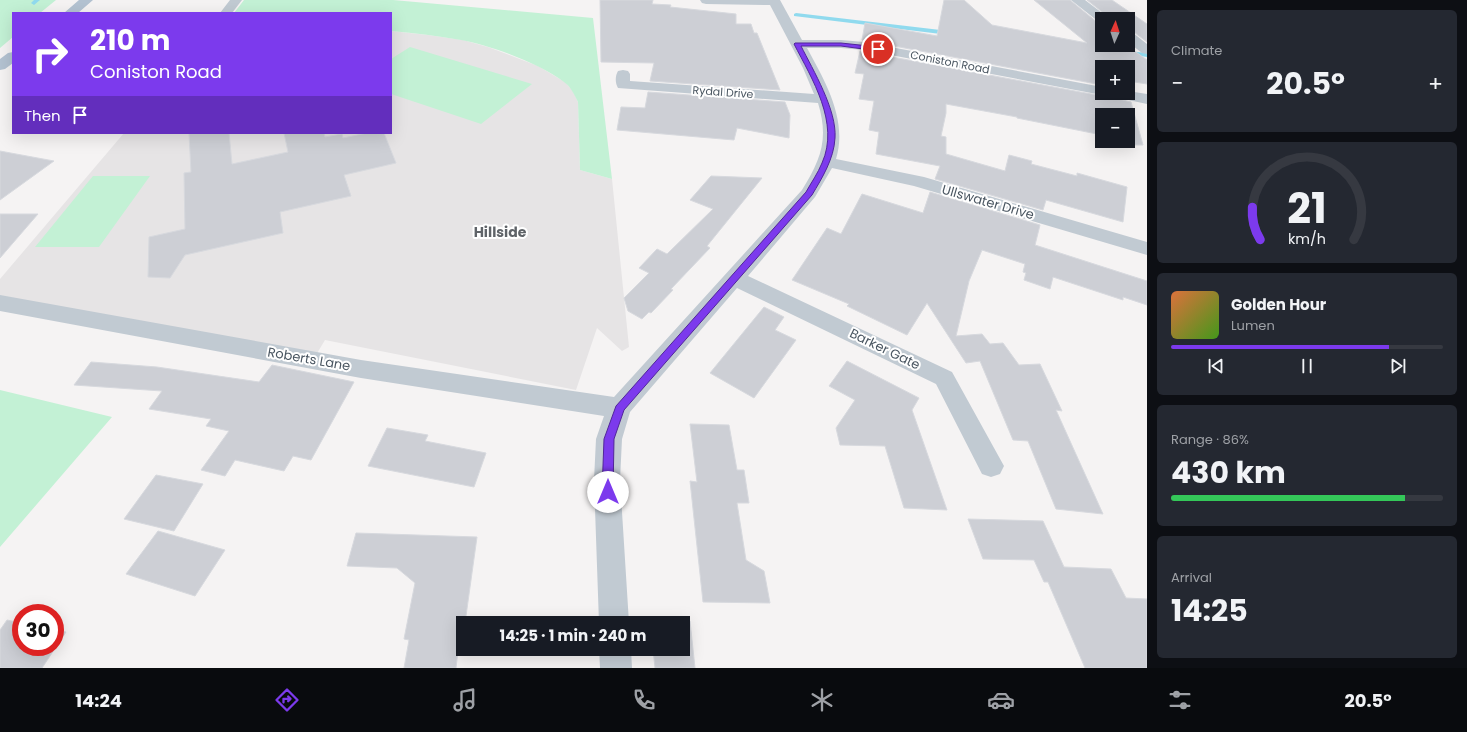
<!DOCTYPE html>
<html lang="en">
<head>
<meta charset="utf-8">
<style>
	:root { --surface:#171b24; --page:#242831; --text:#f1f3f6; --muted:#9ea1a6; --line:#363941; --accent:#7c3aed }
	body { margin:0; font-family:Poppins,sans-serif; background:var(--page); color:var(--text); height:100vh; display:flex; flex-direction:column; font-size:15px; white-space:nowrap }
	* { box-sizing:border-box; margin:0 }
	p { font-size:13px; color:var(--muted) }
	.icon { flex:none; width:22px; height:22px; fill:none; stroke:currentColor; stroke-width:2; stroke-linecap:round; stroke-linejoin:round }
	.map { position:relative; flex:1; overflow:hidden }
	.details { display:flex; flex-direction:column; gap:10px; padding:10px; background:#0d0f14; width:320px }
	.details>* { flex:none }
	.banner { position:absolute; left:12px; top:12px; width:380px; height:122px; border-radius:0px; box-shadow:0 4px 16px #0002; background:#7c3aed; color:#fff; overflow:hidden }
	.needle { width:26px; rotate:3deg }
	.tools { position:absolute; left:1095px; top:12px; display:grid; gap:8px }
	.tools a { display:grid; place-items:center; width:40px; height:40px; border-radius:0px; background:var(--surface); box-shadow:0 4px 16px #0002; font-size:20px }
	.speed { position:absolute; left:12px; top:604px; display:flex; gap:8px; font-size:20px; font-weight:700; text-align:center }
	.speed>* { display:grid; place-content:center; width:52px; height:52px; border-radius:50%; background:var(--surface); box-shadow:0 4px 16px #0002; line-height:1 }
	.speed .limit { border:6px solid #d22; background:#fff; color:#111 }
	.pin { position:absolute; display:grid; place-items:center; width:34px; height:34px; color:#fff; margin:-17px; border:2px solid #fff; border-radius:50%; box-shadow:0 1px 4px #0007 }
	.me { position:absolute; width:44px; margin:-22px; rotate:0deg; stroke-linejoin:round; filter:drop-shadow(0 0 3px #0008) }
	.turn { display:flex; align-items:center; gap:14px; height:84px; padding:0 12px; font-size:18px }
	.turn .icon { width:52px; height:52px; stroke-width:2.5 }
	.turn b { display:block; font-size:28px; line-height:34px }
	.then { display:flex; align-items:center; height:38px; padding:0 12px; background:#0003; gap:8px; font-size:15px }
	.big { font-size:30px; font-weight:700; line-height:1.1 }
	.details .tile { flex:1; display:flex; flex-direction:column; justify-content:center; gap:6px; min-width:0; padding:0 14px; border-radius:6px; background:var(--page) }
	.details .dial { align-items:center; gap:0 }
	.dial svg { height:104px; overflow:visible; fill:none; stroke:var(--line); stroke-width:7; stroke-linecap:round; text-anchor:middle }
	.dial text { fill:var(--text); stroke:none }
	.song { display:flex; align-items:center; gap:12px }
	.cover { width:48px; height:48px; border-radius:6px; background:linear-gradient(135deg,hsl(20 70% 55%),hsl(100 70% 35%)) }
	.played { height:4px; border-radius:2px; background:linear-gradient(90deg,var(--accent) 80%,var(--line) 80%) }
	.keys { display:flex; justify-content:space-around; direction:ltr }
	.heat { display:flex; justify-content:space-between; align-items:center; font-size:22px; direction:ltr }
	.charge { height:6px; border-radius:3px; background:linear-gradient(90deg,#34c759 86%,var(--line) 0) }
	.trip { position:absolute; left:456px; top:616px; width:234px; height:40px; border-radius:0px; background:var(--surface); box-shadow:0 4px 16px #0002; font-weight:700; line-height:40px; text-align:center }
	.menu { display:flex; height:64px; justify-content:space-around; align-items:center; background:#090b0e; color:var(--muted) }
	.menu .icon { width:28px; height:28px }
	.menu .selected { color:var(--accent) }
	.menu b { font-size:18px; color:var(--text) }
	main { display:flex; flex:1; min-height:0 }
	.map>svg:first-child { display:block }
</style>
</head>
<body>
<main>
<div class="map">
<svg width="1147" height="668" viewBox="0 0 1147 668">
	<rect width="100%" height="100%" fill="#f5f3f3"/>
	<path fill="#e6e4e5" d="M 391,31 L 428,35 L 463,40 L 488,47 L 538,66 L 565,82 L 573,91 L 578,102 L 580,170 L 612,179 L 629,347 L 622,351 L 597,328 L 576,390 L 325,340 L 316,355 L 0,296 L 0,279 L 124,133 L 391,133 Z"/>
	<path fill="#c3f1d5" d="M 0,0 L 56,0 L 40,13 L 13,13 L 13,37 L 0,48 Z
		M 244,0 L 393,0 L 593,18 L 612,179 L 580,170 L 578,102 C 574,94 571,87 564,82 C 541,64 490,45 461,40 C 438,36 415,33 391,31 L 391,13 L 234,13 Z
		M 410,47 L 532,84 L 481,124 L 391,94 L 391,59 Z
		M 93,176 L 150,176 L 99,247 L 35,247 Z
		M 0,390 L 112,417 L 0,547 Z"/>
	<g fill="none" stroke-linecap="round" stroke-linejoin="round">
		<path fill="#90daee" fill-rule="evenodd" d="M 34,0 L 40,0 L 34,5 L 31,3 Z
			M 796,13 L 949,31 L 952,33 L 949,35 L 794,16 L 794,14 Z
			M 1129,51 L 1147,53 L 1147,57 L 1127,54 L 1126,53 Z"/>
	</g>
	<path fill="#cdcfd5" stroke="#d7d9de" d="M 600,0 L 653,0 L 652,4 L 671,5 L 670,7 L 736,14 L 736,24 L 751,24 L 754,33 L 757,33 L 780,90 L 650,81 L 654,63 L 601,62 Z
		M 944,0 L 964,0 L 992,25 L 1087,43 L 1034,0 L 1070,0 L 1098,23 L 1102,24 L 1102,45 L 1128,44 L 1132,47 L 1129,47 L 1147,60 L 1147,84 L 1128,81 L 1128,67 L 1102,67 L 1102,85 L 862,40 L 865,23 L 937,36 Z
		M 1087,0 L 1112,0 L 1147,24 L 1147,42 L 1134,32 L 1128,31 L 1128,19 L 1111,19 Z
		M 860,51 L 1102,96 L 1107,95 L 1110,97 L 1131,102 L 1143,145 L 1123,145 L 1119,141 L 1128,141 L 1128,115 L 1102,115 L 1102,135 L 1017,118 L 1017,117 L 946,104 L 946,113 L 941,136 L 946,137 L 946,154 L 1005,171 L 1009,155 L 1032,161 L 1031,164 L 1077,176 L 1077,173 L 1127,187 L 1123,222 L 1046,200 L 1043,210 L 935,179 L 940,166 L 876,154 L 879,132 L 869,130 L 874,101 L 859,99 L 864,74 L 855,73 Z
		M 648,92 L 785,102 L 790,115 L 789,138 L 737,128 L 734,140 L 617,130 L 621,107 L 645,108 Z
		M 189,133 L 229,133 L 232,164 L 288,152 L 284,133 L 324,133 L 325,137 L 342,134 L 343,138 L 367,133 L 384,133 L 396,163 L 344,175 L 351,196 L 280,212 L 283,233 L 185,255 L 170,278 L 148,277 L 149,237 L 185,229 L 184,173 L 191,172 Z
		M 0,151 L 54,161 L 0,200 Z
		M 711,176 L 762,178 L 707,246 L 710,248 L 671,289 L 673,290 L 651,313 L 649,312 L 642,319 L 628,311 L 624,298 L 649,273 L 639,268 L 657,249 L 667,254 L 713,209 L 690,200 Z
		M 930,192 L 1040,225 L 1035,245 L 1147,281 L 1147,305 L 1123,297 L 1123,300 L 1053,277 L 1050,289 L 1024,280 L 1026,273 L 1023,272 L 1025,264 L 982,250 L 969,281 L 956,336 L 982,334 L 990,344 L 1003,343 L 1019,365 L 1040,364 L 1062,411 L 1056,410 L 1103,514 L 1056,509 L 1028,441 L 1013,440 L 980,361 L 966,363 L 927,303 L 907,335 L 847,306 L 849,304 L 792,280 L 827,228 L 841,234 L 862,194 L 923,213 Z
		M 0,214 L 38,214 L 0,258 Z
		M 764,307 L 784,317 L 775,330 L 796,340 L 754,398 L 710,373 Z
		M 847,361 L 919,398 L 912,410 L 947,510 L 904,508 L 885,446 L 840,445 L 836,428 L 855,400 L 829,386 Z
		M 91,362 L 157,367 L 259,382 L 272,365 L 354,382 L 311,460 L 293,456 L 284,471 L 235,460 L 225,476 L 201,470 L 229,431 L 206,426 L 211,419 L 149,409 L 162,391 L 74,385 Z
		M 690,424 L 729,425 L 737,470 L 744,470 L 749,503 L 737,503 L 746,560 L 764,571 L 770,603 L 703,602 L 690,481 L 697,482 Z
		M 387,428 L 428,435 L 425,441 L 486,453 L 474,487 L 368,466 Z
		M 156,475 L 203,484 L 174,531 L 124,519 Z
		M 968,519 L 1043,521 L 1064,567 L 1111,569 L 1126,598 L 1147,599 L 1147,668 L 1085,668 L 1048,582 L 1044,582 L 1034,560 L 983,559 Z
		M 158,531 L 225,550 L 195,596 L 126,574 Z
		M 356,533 L 477,537 L 465,623 L 463,623 L 463,642 L 459,642 L 456,668 L 404,668 L 409,640 L 404,639 L 415,583 L 397,568 L 347,566 Z
		M 7,620 L 21,623 L 21,647 L 55,647 L 55,630 L 66,632 L 42,668 L 0,668 L 0,630 Z
		M 690,621 L 695,668 L 655,668 L 653,649 L 683,649 L 683,623 L 651,622 Z"/>
	<g fill="none" stroke-linecap="round" stroke-linejoin="round">
		<path fill="#c1cad2" fill-rule="evenodd" d="M 230,0 L 242,0 L 232,13 L 220,13 Z
			M 700,0 L 780,0 L 802,40 L 841,40 L 864,42 L 1102,87 L 1102,93 L 1128,93 L 1128,91 L 1147,94 L 1147,104 L 1110,96 L 1108,93 L 1102,95 L 864,50 L 841,48 L 807,48 C 825,81 848,120 836,159 L 924,177 L 1147,242 L 1147,255 L 914,186 L 832,168 L 815,197 L 748,276 L 952,372 L 1004,466 L 1000,474 L 991,477 L 982,474 L 936,384 L 737,288 L 630,412 L 622,439 L 620,480 L 629,623 L 599,623 L 594,480 L 596,439 L 604,416 L 361,378 L 0,311 L 0,295 L 361,360 L 614,397 L 802,190 C 821,159 829,139 818,103 L 618,88 C 615,83 615,76 618,71 L 623,70 L 628,71 L 630,74 L 630,81 L 814,94 L 803,68 L 770,5 L 706,4 L 702,3 Z
			M 1071,0 L 1085,0 L 1110,19 L 1102,19 L 1102,22 L 1099,22 Z
			M 1128,32 L 1133,33 L 1147,44 L 1147,54 L 1142,53 L 1128,42 Z
			M 599,649 L 631,649 L 632,668 L 600,668 Z"/>
		<path fill="#b3c2d1" fill-rule="evenodd" d="M 79,0 L 93,0 L 78,13 L 64,13 Z
			M 13,52 L 13,63 L 5,69 L 0,70 L 0,59 L 8,53 Z"/>
	</g>
	<path fill="#7c3aed" stroke="#51269a" d="M 795,43 L 841,43 L 878,47 L 881,49 L 878,51 L 841,46 L 801,46 C 813,70 837,110 835,138 C 834,159 822,178 812,195 L 624,410 L 614,439 L 613,492 L 611,495 L 608,497 L 604,495 L 602,492 L 604,439 L 616,406 L 806,192 C 811,183 818,173 822,163 C 840,123 812,79 794,44 Z"/>
	<g text-anchor="middle" dominant-baseline="central" stroke-width="4" stroke-linejoin="round" paint-order="stroke">
		<g font-size="11" fill="#4a5661" stroke="#fff">
			<text transform="translate(950 62) rotate(11)">Coniston Road</text>
			<text transform="translate(723 92) rotate(4)">Rydal Drive</text>
		</g>
		<g font-size="13" fill="#4a5661" stroke="#fff">
			<text transform="translate(988 202) rotate(16)">Ullswater Drive</text>
			<text transform="translate(885 349) rotate(26)">Barker Gate</text>
			<text transform="translate(309 359) rotate(10)">Roberts Lane</text>
		</g>
		<g font-size="14" font-weight="bold" fill="#5f6368" stroke="#fff">
			<text x="500" y="232">Hillside</text>
		</g>
	</g>
</svg>
<div class="tools">
<a><svg class="needle" viewBox="-14 -14 28 28"><path d="M0-13l5 13h-10z" fill="#e53935"/><path d="M0 13l5-13h-10z" fill="#9ea1a6"/></svg></a>
<a>+</a>
<a>−</a>
</div>
<div class="speed"><div class="limit">30</div></div>
<div class="pin" style="left:878px;top:49px;background:#d93025"><svg class="icon" aria-label="arrive" viewBox="0 0 24 24"><path d="M6 21V4h12l-3 4 3 4H6"/></svg></div>
<svg class="me" style="left:608px;top:492px" viewBox="-20 -20 40 40"><circle r="19" fill="#fff"/><path d="M0-13L10 11 0 6-10 11z" fill="#7c3aed"/></svg>
<div class="trip">14:25 · 1 min · 240 m</div>
<div class="banner">
<div class="turn"><svg class="icon" aria-label="right" viewBox="0 0 24 24"><path d="M7 20v-9h11M14 6l5 5-5 5"/></svg><div><b>210 m</b>Coniston Road</div></div>
<div class="then">Then<svg class="icon" aria-label="arrive" viewBox="0 0 24 24"><path d="M6 21V4h12l-3 4 3 4H6"/></svg></div>
</div>
</div>
<section class="details">
<div class="tile"><p>Climate</p>
<div class="heat"><a>−</a><b class="big">20.5°</b><a>+</a></div>
</div>
<div class="tile dial"><svg viewBox="0 0 100 80">
<path d="M14 69A42 42 0 1 1 86 69"/>
<path d="M14 69A42 42 0 0 1 8 44" stroke="#7c3aed"/>
<text x="50" y="56" font-size="32" font-weight="700">21</text>
<text x="50" y="72" font-size="11">km/h</text>
</svg></div>
<div class="tile">
<div class="song"><i class="cover"></i><div><b>Golden Hour</b><p>Lumen</p></div></div>
<div class="played"></div>
<div class="keys"><svg class="icon" aria-label="previous" viewBox="0 0 24 24"><path d="M18 5L8 12l10 7zM5 5v14"/></svg><svg class="icon" aria-label="pause" viewBox="0 0 24 24"><path d="M8 5v14M16 5v14"/></svg><svg class="icon" aria-label="next" viewBox="0 0 24 24"><path d="M6 5l10 7-10 7zM19 5v14"/></svg></div>
</div>
<div class="tile"><p>Range · 86%</p><b class="big">430 km</b><div class="charge"></div></div>
<div class="tile"><p>Arrival</p><b class="big">14:25</b></div>
</section>
</main>
<nav class="menu">
<b>14:24</b>
<svg class="icon selected" aria-label="directions" viewBox="0 0 24 24"><path d="M12 3l9 9-9 9-9-9zM9 14v-3h6M13 9l2 2-2 2"/></svg>
<svg class="icon" aria-label="music" viewBox="0 0 24 24"><path d="M9 18V5l10-2v13"/><circle cx="6" cy="18" r="3"/><circle cx="16" cy="16" r="3"/></svg>
<svg class="icon" aria-label="phone" viewBox="0 0 24 24"><path d="M5 4h4l2 5-3 2q2 4 5 5l2-3 5 2v4C11 20 4 13 5 4z"/></svg>
<svg class="icon" aria-label="climate" viewBox="0 0 24 24"><path d="M12 3v18M4 7l16 10M4 17L20 7"/></svg>
<svg class="icon" aria-label="car" viewBox="0 0 24 24"><path d="M5 17H2v-5l4-1 3-4h7l3 4 3 1v5h-3M9 17h6M6 11h13"/><circle cx="7" cy="17" r="2"/><circle cx="17" cy="17" r="2"/></svg>
<svg class="icon" aria-label="filters" viewBox="0 0 24 24"><path d="M4 7h16M4 17h16"/><circle cx="9" cy="7" r="2"/><circle cx="15" cy="17" r="2"/></svg>
<b>20.5°</b>
</nav>
</body>
</html>
